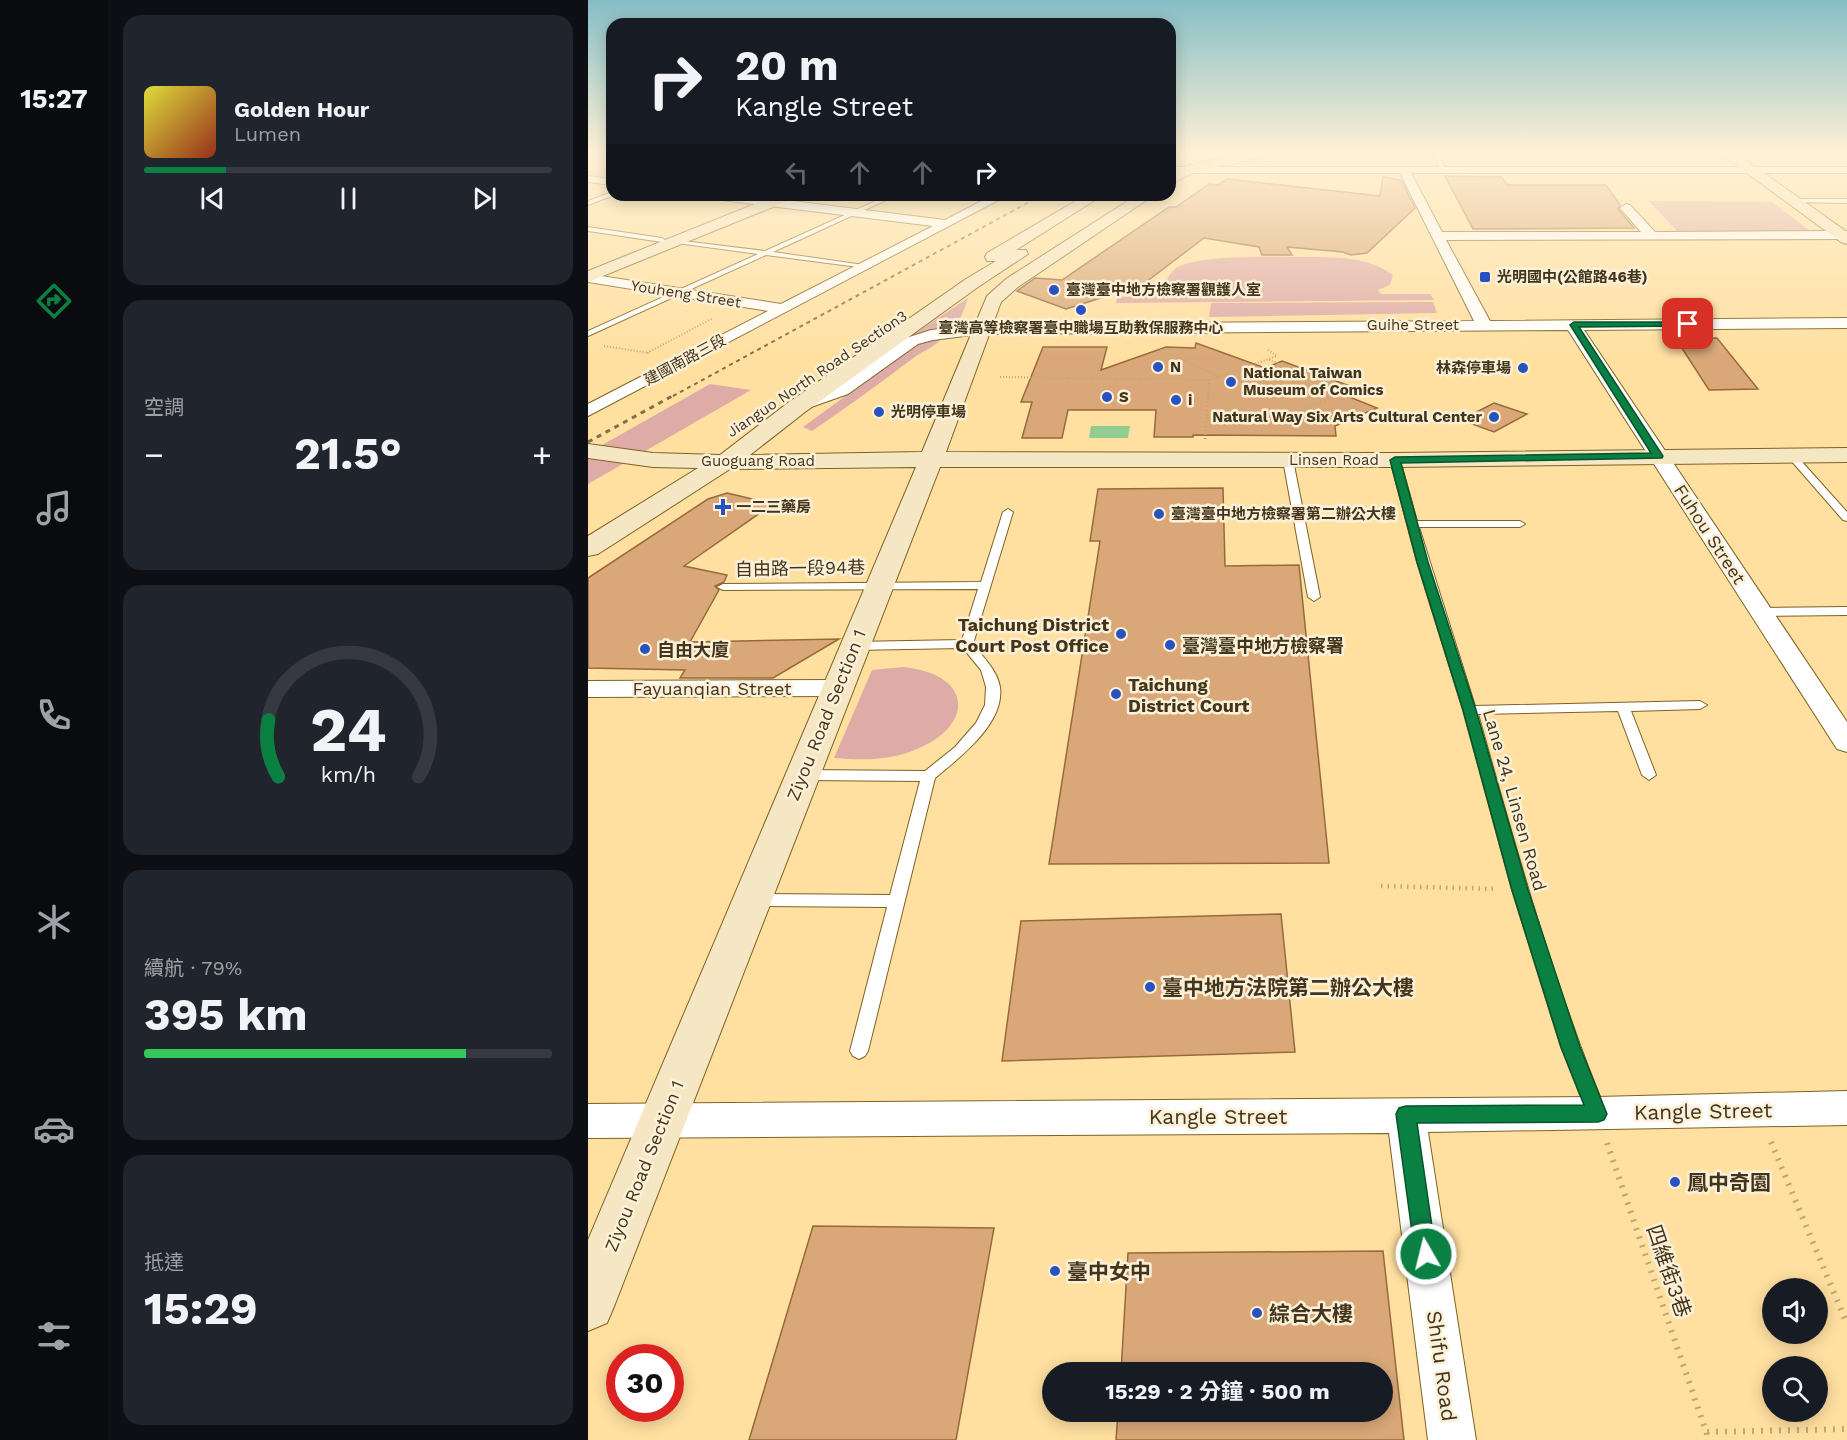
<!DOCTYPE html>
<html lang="zh-TW">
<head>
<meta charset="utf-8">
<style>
	:root { --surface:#171b24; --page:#20242c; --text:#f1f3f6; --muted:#9ea1a6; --line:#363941; --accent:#0b8043 }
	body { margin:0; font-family:"Work Sans","Noto Sans TC",sans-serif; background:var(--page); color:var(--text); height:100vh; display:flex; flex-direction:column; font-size:22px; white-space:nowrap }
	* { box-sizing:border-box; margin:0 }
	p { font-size:20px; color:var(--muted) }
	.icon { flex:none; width:33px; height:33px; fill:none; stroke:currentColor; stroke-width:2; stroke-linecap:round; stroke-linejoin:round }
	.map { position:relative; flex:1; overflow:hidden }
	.details { display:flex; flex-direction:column; gap:15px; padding:15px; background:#0d0f14; width:480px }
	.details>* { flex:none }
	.hud { position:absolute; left:18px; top:18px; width:570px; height:183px; border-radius:18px; box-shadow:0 3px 15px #0003; background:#171b24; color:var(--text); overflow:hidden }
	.fabs { position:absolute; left:1174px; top:1278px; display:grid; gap:12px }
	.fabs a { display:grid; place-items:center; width:66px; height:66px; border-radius:50%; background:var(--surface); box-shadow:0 3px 15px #0003; font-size:30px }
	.speed { position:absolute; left:18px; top:1344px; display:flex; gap:12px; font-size:30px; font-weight:700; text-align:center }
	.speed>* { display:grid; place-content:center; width:78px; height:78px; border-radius:50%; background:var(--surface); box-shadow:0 3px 15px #0003; line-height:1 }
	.speed .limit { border:9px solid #d22; background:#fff; color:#111 }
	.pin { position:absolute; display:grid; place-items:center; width:51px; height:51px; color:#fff; margin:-26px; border-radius:12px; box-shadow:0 3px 9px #0006 }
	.me { position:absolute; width:66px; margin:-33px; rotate:352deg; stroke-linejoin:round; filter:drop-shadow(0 0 4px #0008) }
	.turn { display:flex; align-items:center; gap:21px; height:126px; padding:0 30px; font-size:27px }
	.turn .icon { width:78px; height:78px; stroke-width:2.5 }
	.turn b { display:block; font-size:42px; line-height:51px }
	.lanes { display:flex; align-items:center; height:57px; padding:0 30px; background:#0003; justify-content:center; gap:30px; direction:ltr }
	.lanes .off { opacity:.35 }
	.big { font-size:45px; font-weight:700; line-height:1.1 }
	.details .widget { flex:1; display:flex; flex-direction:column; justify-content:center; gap:9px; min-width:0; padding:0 21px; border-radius:18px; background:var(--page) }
	.details .dial { align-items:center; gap:0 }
	.dial svg { height:156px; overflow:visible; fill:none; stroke:var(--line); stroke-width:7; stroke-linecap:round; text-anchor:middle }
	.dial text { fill:var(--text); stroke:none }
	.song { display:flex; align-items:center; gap:18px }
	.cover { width:72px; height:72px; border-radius:9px; background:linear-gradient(135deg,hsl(60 70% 55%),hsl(10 70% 35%)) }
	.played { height:6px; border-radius:3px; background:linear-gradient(90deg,var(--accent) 20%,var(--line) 20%) }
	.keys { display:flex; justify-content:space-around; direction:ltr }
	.heat { display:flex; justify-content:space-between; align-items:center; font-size:33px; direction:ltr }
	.charge { height:9px; border-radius:4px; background:linear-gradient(90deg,#34c759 79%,var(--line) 0) }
	.trip { position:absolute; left:454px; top:1362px; width:351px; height:60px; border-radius:30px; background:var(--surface); box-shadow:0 3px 15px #0003; font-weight:700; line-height:60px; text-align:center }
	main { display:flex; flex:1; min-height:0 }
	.tabs { display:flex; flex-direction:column; width:108px; justify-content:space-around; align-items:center; background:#090b0e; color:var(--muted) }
	.tabs .icon { width:42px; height:42px }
	.tabs .on { color:var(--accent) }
	.tabs b { font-size:27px; color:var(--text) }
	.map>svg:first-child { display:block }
</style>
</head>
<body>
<main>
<nav class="tabs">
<b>15:27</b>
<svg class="icon on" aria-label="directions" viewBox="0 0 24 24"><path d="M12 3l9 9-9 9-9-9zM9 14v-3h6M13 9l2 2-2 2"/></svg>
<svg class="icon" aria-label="music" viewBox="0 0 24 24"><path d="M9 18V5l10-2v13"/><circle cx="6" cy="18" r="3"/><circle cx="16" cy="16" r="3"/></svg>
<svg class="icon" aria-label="phone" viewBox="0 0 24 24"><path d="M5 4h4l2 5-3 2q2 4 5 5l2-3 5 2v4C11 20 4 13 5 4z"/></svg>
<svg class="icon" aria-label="climate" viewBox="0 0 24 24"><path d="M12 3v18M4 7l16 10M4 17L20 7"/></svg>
<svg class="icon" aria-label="car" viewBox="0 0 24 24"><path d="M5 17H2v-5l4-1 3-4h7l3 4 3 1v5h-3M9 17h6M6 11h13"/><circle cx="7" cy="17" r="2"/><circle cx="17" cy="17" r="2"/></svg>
<svg class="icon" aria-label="filters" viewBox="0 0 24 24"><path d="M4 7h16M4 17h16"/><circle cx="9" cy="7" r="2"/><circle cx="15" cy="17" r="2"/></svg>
</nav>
<section class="details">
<div class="widget">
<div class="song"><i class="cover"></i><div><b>Golden Hour</b><p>Lumen</p></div></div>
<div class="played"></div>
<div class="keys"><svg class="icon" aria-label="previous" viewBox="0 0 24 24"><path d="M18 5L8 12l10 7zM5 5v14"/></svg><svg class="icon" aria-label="pause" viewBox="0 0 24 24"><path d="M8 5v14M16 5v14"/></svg><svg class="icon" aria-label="next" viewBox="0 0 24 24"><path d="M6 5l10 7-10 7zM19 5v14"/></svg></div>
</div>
<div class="widget"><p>空調</p>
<div class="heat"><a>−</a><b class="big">21.5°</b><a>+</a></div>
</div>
<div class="widget dial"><svg viewBox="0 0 100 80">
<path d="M14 69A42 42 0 1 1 86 69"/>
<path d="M14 69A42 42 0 0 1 9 40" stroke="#0b8043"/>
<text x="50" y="56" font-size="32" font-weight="700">24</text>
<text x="50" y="72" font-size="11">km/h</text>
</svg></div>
<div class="widget"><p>續航 · 79%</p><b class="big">395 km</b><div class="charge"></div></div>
<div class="widget"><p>抵達</p><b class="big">15:29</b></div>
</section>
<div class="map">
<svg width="1259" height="1440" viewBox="0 0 1259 1440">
	<rect width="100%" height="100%" fill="#ffe0a1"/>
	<path fill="#dfaba6" d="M 1061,201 L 1184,202 L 1221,230 L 1089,231 Z
		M 715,257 C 746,257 779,256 805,275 L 802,285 L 790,290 L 793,294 L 842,294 L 846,300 L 528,303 L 529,297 L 593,295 L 578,284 C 579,278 583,272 588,268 C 611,254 686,257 715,257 Z
		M 380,298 C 367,337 364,329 326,334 Z
		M 845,302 L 849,313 L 621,317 L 623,303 Z
		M 354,338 C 345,349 335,350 324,359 C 291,384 258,408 224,431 L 215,427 L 321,350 L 332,343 Z
		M 122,384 L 163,390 L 0,484 L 0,453 Z
		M 315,667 C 387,674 387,728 324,751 C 298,761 273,760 246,758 L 284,670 Z"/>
	<path fill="#92cc93" d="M 503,426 L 542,426 L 540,438 L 501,438 Z"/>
	<path fill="#daa878" stroke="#986a3b" stroke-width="1.5" d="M 857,176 L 914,177 L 919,185 L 1018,185 L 1032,205 L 1030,209 L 1046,228 L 885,229 Z
		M 795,177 L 813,180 L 827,208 L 779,253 L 763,255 L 755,252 L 699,247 L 704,255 L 674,255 L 671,247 L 616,238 L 554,285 L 478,309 L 429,291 L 447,278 L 474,280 L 581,207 L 588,207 L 621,184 L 630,185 L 639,179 L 792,196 Z
		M 1129,338 L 1170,389 L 1121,390 L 1088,339 Z
		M 608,343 L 677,368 L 694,361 L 762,386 L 749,392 L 789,408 L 747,426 L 748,436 L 605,435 L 605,437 L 566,437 L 568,410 L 480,410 L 474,438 L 434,438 L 444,402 L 433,402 L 455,347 L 519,347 L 513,370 L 578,347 L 607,348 Z
		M 906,403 L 939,414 L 906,432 L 873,420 Z
		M 635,488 L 637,566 L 711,565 L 741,863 L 461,864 L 512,541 L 502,541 L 510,489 Z
		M 139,493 L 185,504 L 96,566 L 139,575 L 136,582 L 127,586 L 131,590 L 102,642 L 251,639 L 185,678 L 92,678 L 97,670 L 0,668 L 0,578 L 120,499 Z
		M 693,914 L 707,1052 L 414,1061 L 433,921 Z
		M 225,1226 L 406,1228 L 368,1440 L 161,1440 Z
		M 795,1251 L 816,1440 L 528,1440 L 530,1412 L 795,1412 L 795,1372 L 533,1372 L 540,1253 Z"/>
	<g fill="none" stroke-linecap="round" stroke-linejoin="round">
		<defs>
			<path id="lane" d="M 845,154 L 851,154 L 858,172 L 854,172 Z
				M 24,192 L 26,195 L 0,205 L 0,201 Z
				M 301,195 L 309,195 L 185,252 L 276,265 L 278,268 L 178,255 L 0,336 L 0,331 L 170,254 L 89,243 L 87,240 L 177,251 Z
				M 1206,199 L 1259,199 L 1259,203 L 1204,202 Z
				M 0,227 L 74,238 L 77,240 L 74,242 L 0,231 Z
				M 1203,452 L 1206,453 L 1259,512 L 1259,521 L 1255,520 L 1200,457 L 1198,455 Z
				M 700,457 L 705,460 L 732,597 L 726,601 L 720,597 L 695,460 Z
				M 807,457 L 812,460 L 829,521 L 932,521 L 937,524 L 932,527 L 831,527 L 887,706 L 1112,701 L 1119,705 L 1112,709 L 1043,711 L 1068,775 L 1061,780 L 1054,775 L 1030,711 L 890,714 C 928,849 965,984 1019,1114 L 1016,1120 L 1009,1123 L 1002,1120 L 973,1047 L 924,890 L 875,710 L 829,562 L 802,460 Z
				M 420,509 L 425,512 L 385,644 C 395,657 409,670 412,687 C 417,724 371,758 347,778 L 280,1051 L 277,1056 L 271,1059 L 265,1056 L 262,1051 L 299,907 L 168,906 L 162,904 L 160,900 L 162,896 L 168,894 L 302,895 L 332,781 L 214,780 L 207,775 L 214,770 L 337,771 L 367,747 L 388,723 L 397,705 L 398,687 L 393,670 L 375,648 L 265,650 L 259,646 L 265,642 L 374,640 L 390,589 L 135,590 L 129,587 L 135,584 L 393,582 L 415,512 Z
				M 1259,607 L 1259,615 L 1173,616 L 1167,612 L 1173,608 Z"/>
			<path id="street" d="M 0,154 L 9,154 L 0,158 Z
				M 582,167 L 1259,167 L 1259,173 L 823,173 L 854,232 L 1053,232 L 1032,208 L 1038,204 L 1042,205 L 1067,232 L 1259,231 L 1259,239 L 858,240 L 902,321 L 1259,318 L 1259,328 L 996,330 L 1259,722 L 1259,752 L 1249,749 L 980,330 L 392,334 L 345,340 L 330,344 L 260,394 L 209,412 L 203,411 L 200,407 L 203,403 L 248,386 L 318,338 L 343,330 L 392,324 L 886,321 L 812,173 L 582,173 Z
				M 0,176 L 24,179 L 24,185 L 0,182 Z
				M 120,195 L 155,195 L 357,220 L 405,195 L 420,195 L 0,416 L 0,404 L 180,311 L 0,282 L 0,274 L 193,304 L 345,226 L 126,199 Z
				M 249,680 L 258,682 L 262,688 L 258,694 L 249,696 L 0,697 L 0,681 Z
				M 1259,1091 L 1259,1125 L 840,1132 L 888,1440 L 840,1440 L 801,1133 L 0,1138 L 0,1104 L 1009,1097 Z"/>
			<path id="secondary" d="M 651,154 L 675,154 L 673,157 L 605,173 L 582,184 L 582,174 L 595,167 Z
				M 1133,154 L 1149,154 L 1259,232 L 1259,244 L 1253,242 Z
				M 189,195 L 209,195 L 207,198 L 0,282 L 0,271 Z
				M 498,195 L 515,195 L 428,250 L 438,250 L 440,254 L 390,287 L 217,412 L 162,455 L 334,452 L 399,296 L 418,279 L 549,195 L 566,195 L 430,287 L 413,302 L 358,452 L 807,453 L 1259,448 L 1259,462 L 807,467 L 352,467 L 27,1304 L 19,1323 L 0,1331 L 0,1240 L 328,467 L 142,469 L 10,554 L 0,556 L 0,536 L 110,468 L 65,467 L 0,458 L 0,444 L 65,453 L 132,455 L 201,402 L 378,279 L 408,261 L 399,261 L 397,257 L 399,253 Z"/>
		</defs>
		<use href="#lane" stroke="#7d6223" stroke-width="2"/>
		<use href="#street" stroke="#7d6223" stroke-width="2"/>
		<use href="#secondary" stroke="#7d6223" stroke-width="2"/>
		<path stroke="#bfa774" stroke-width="2" stroke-dasharray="1 2" stroke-linecap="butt" d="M 16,346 L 61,353
			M 569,349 L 631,376
			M 59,353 L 125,318
			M 681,360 L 759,390 L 747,396
			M 412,377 L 621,380 L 689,356 L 679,349
			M 620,396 L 621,380"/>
		<path stroke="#bfa774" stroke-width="3" stroke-dasharray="1 3" stroke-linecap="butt" d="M 619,416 L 710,413 L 750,394
			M 617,439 L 620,394"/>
		<path stroke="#bfa774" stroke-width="4.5" stroke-dasharray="1.5 5" stroke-linecap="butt" d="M 793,886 L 910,889"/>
		<path stroke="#bfa774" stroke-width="6" stroke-dasharray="2 7" stroke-linecap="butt" d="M 1183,1142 L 1259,1324
			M 1019,1143 L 1121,1440
			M 1119,1432 L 1259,1429"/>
		<use href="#lane" fill="#fff" fill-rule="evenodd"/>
		<use href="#street" fill="#fff" fill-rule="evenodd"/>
		<use href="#secondary" fill="#f6e7c4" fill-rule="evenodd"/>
		<path stroke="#836f49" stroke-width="2" stroke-dasharray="4 4" stroke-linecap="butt" d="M 85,396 L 454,195"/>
		<path stroke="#836f49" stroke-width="3" stroke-dasharray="5 5" stroke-linecap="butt" d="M 0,442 L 88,394"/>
	</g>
	<linearGradient id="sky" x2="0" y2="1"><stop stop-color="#85bec6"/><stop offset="0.43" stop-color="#fff1d5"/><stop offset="1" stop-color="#fff1d5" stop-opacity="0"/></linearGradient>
	<rect width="1259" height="356" fill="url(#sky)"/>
	<path fill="#0b8043" stroke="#07532c" stroke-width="1.5" d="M 986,322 L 1100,322 L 1103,324 L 1100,326 L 991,327 L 1075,456 L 1074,458 L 813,463 L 840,562 L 888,710 L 940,890 L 992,1047 L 1019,1114 L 1016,1120 L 1010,1122 L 829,1123 L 848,1254 L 845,1261 L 838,1265 L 830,1261 L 827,1254 L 808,1114 L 811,1108 L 818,1106 L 996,1105 L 973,1047 L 924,890 L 875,710 L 829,562 L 802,460 L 807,457 L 1063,453 L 982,325 Z"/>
	<g fill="#2952c1" stroke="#fcf0d8" stroke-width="2">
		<rect x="891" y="271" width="12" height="12" rx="3"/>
		<circle cx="466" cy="290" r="6"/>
		<circle cx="493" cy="310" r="6"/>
		<circle cx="570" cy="367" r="6"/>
		<circle cx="935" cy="368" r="6"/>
		<circle cx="643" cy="382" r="6"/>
		<circle cx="519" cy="397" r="6"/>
		<circle cx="588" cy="400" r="6"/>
		<circle cx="291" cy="412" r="6"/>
		<circle cx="906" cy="417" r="6"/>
		<path d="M132 498h6v6h6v6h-6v6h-6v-6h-6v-6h6z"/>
		<circle cx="571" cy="514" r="6"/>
		<circle cx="533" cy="634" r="6"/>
		<circle cx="582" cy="645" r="6"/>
		<circle cx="57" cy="649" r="6"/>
		<circle cx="528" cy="694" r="6"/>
		<circle cx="562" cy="987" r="6"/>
		<circle cx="1087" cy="1182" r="6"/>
		<circle cx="467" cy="1271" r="6"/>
		<circle cx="669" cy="1313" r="6"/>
	</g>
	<g text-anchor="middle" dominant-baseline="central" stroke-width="5" stroke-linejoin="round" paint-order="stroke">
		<g font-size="15" font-weight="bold" fill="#42351c" stroke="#fcf0d8" text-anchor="start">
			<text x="909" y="277">光明國中(公館路46巷)</text>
			<text x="478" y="290">臺灣臺中地方檢察署觀護人室</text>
			<text x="493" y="328" text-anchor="middle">臺灣高等檢察署臺中職場互助教保服務中心</text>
			<text x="582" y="367">N</text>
			<text x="923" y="368" text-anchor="end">林森停車場</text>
			<text x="655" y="373">National Taiwan<tspan x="655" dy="17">Museum of Comics</tspan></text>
			<text x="531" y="397">S</text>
			<text x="600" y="400">i</text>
			<text x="303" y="412">光明停車場</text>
			<text x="894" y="417" text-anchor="end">Natural Way Six Arts Cultural Center</text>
			<text x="148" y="507">一二三藥房</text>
			<text x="583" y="514">臺灣臺中地方檢察署第二辦公大樓</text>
		</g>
		<g font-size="15" fill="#42351c" stroke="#fcf0d8">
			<text transform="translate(98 294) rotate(9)">Youheng Street</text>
			<text x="825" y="325">Guihe Street</text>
			<text transform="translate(97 360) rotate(-28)">建國南路三段</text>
			<text transform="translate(229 374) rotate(-34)">Jianguo North Road Section3</text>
			<text x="746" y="460">Linsen Road</text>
			<text x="170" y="461">Guoguang Road</text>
		</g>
		<g font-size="18" fill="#42351c" stroke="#fcf0d8">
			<text transform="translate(1122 534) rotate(57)">Fuhou Street</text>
			<text transform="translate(212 568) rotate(-1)">自由路一段94巷</text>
			<text x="124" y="688">Fayuanqian Street</text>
			<text transform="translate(238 715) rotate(-68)">Ziyou Road Section 1</text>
			<text transform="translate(927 800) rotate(74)">Lane 24, Linsen Road</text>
			<text transform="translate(56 1166) rotate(-68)">Ziyou Road Section 1</text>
		</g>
		<g font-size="18" font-weight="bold" fill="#42351c" stroke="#fcf0d8" text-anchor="start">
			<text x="521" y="624" text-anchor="end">Taichung District<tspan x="521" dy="21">Court Post Office</tspan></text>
			<text x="594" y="645">臺灣臺中地方檢察署</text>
			<text x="69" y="649">自由大廈</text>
			<text x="540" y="684">Taichung<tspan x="540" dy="21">District Court</tspan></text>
		</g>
		<g font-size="21" font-weight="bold" fill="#42351c" stroke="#fcf0d8" text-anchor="start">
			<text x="574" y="987">臺中地方法院第二辦公大樓</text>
			<text x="1099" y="1182">鳳中奇園</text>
			<text x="479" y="1271">臺中女中</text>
			<text x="681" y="1313">綜合大樓</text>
		</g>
		<g font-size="21" fill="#42351c" stroke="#fcf0d8">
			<text transform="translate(1115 1111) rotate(-1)">Kangle Street</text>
			<text x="630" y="1116">Kangle Street</text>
			<text transform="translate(1081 1271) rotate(71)">四維街3巷</text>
			<text transform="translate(854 1366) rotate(82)">Shifu Road</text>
		</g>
	</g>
</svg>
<div class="fabs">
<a><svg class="icon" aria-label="sound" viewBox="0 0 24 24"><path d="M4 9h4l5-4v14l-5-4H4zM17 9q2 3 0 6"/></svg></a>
<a><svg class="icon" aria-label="search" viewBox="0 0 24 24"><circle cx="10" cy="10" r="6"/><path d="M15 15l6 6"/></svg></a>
</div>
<div class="speed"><div class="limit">30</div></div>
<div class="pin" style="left:1100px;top:324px;background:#d93025"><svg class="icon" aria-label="arrive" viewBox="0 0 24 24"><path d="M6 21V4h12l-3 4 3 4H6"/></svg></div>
<svg class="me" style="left:838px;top:1254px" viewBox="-20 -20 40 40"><circle r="17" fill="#0b8043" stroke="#fff" stroke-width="3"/><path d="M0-11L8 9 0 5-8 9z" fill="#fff"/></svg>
<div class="trip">15:29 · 2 分鐘 · 500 m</div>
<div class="hud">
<div class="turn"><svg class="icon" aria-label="right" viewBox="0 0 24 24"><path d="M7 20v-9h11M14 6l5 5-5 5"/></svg><div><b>20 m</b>Kangle Street</div></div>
<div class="lanes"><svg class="icon off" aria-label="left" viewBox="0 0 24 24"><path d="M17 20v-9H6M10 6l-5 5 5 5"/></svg><svg class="icon off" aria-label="ahead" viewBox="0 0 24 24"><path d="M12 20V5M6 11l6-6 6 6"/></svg><svg class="icon off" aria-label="ahead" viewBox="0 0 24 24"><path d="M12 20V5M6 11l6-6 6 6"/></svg><svg class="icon" aria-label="right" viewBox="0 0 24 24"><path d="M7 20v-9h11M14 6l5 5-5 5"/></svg></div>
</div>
</div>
</main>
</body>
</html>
